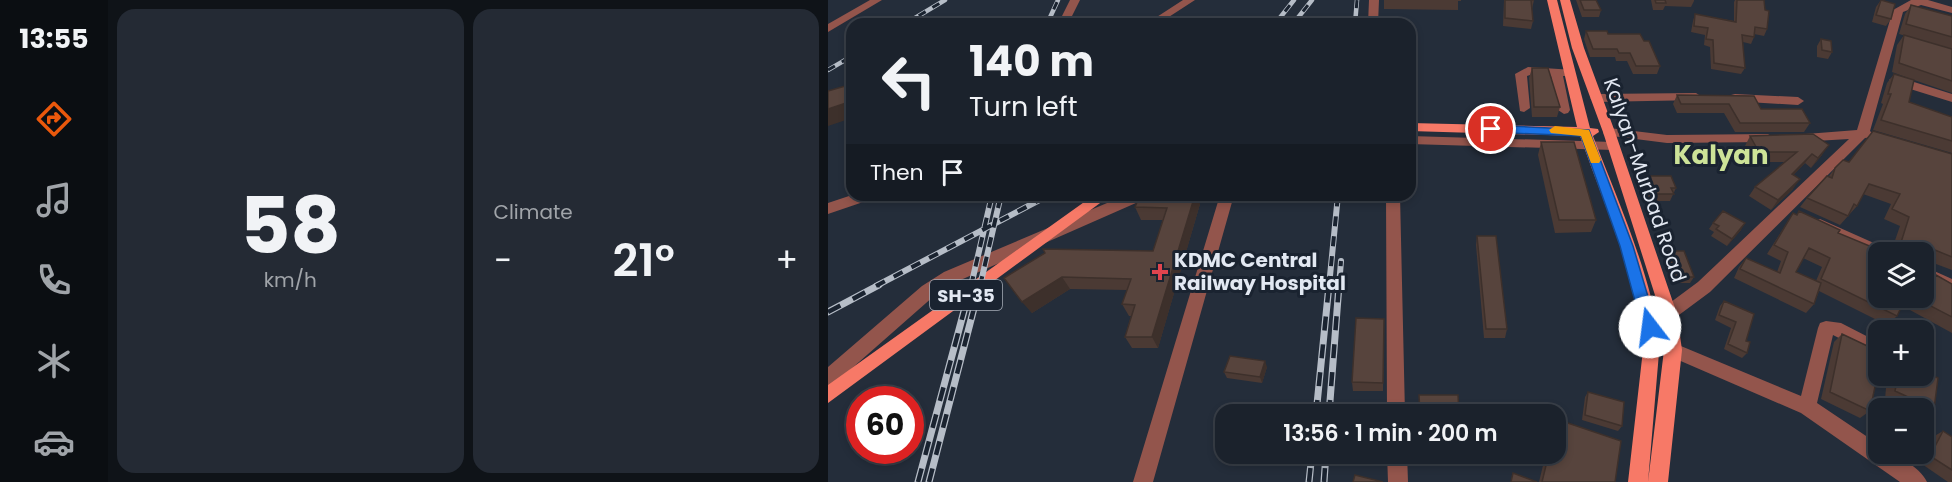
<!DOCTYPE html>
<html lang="en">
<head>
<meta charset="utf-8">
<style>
	:root { --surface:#1b222c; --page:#242a34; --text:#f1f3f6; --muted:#a0a4a9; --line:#393f48; --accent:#ea580c }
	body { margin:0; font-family:Poppins,sans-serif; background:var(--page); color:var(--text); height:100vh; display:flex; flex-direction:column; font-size:22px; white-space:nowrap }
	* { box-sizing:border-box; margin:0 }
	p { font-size:20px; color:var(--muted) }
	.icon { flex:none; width:33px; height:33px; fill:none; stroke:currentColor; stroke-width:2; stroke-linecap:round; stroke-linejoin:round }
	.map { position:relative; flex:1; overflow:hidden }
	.sheet { display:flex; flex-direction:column; gap:9px; padding:9px; background:#0f1318; width:720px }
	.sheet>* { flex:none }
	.hud { position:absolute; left:18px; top:18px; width:570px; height:183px; border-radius:18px; box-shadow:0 3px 9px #0003,0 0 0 2px var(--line); background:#1b222c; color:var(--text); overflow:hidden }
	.tools { position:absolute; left:1040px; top:242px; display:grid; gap:12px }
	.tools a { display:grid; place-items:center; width:66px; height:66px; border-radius:12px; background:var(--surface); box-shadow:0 3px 9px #0003,0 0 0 2px var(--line); font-size:30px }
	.speed { position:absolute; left:18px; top:386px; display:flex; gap:12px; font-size:30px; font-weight:700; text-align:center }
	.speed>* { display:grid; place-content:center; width:78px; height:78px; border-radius:50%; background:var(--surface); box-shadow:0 3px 9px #0003,0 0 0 2px var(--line); line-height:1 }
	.speed .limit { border:9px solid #d22; background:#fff; color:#111 }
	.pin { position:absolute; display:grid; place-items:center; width:51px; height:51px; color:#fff; margin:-26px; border:3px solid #fff; border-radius:50%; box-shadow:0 2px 6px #0007 }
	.me { position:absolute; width:66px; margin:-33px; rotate:345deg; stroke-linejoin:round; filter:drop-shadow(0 0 4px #0008) }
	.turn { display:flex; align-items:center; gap:21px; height:126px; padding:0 24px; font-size:27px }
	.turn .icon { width:78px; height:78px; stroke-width:2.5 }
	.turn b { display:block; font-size:42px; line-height:51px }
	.then { display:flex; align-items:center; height:57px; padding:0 24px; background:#0003; gap:12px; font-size:22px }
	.big { font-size:45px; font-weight:600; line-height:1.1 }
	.sheet .tile { flex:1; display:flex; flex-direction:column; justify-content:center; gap:9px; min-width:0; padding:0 21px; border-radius:18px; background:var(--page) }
	.sheet .dial { align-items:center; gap:0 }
	.dial b { font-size:78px; line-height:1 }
	.heat { display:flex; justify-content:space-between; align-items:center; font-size:33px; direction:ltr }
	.sheet .tiles { flex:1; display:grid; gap:9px; grid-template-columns:repeat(2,1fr) }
	.trip { position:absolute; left:387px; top:404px; width:351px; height:60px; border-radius:18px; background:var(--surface); box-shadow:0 3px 9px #0003,0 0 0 2px var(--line); font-weight:600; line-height:60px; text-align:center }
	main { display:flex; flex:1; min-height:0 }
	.tab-bar { display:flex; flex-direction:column; width:108px; justify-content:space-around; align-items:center; background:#0b0e12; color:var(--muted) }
	.tab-bar .icon { width:42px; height:42px }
	.tab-bar .active { color:var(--accent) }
	.tab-bar b { font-size:27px; color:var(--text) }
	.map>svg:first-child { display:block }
</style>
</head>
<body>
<main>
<nav class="tab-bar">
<b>13:55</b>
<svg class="icon active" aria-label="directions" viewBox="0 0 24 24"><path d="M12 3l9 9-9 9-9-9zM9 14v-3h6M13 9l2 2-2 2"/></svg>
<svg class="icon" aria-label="music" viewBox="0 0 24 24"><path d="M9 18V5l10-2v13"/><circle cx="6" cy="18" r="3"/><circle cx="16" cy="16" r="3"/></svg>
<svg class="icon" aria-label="phone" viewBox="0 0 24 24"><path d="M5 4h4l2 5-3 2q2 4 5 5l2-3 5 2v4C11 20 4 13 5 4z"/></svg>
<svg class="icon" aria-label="climate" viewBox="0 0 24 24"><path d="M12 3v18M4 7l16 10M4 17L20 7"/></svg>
<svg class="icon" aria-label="car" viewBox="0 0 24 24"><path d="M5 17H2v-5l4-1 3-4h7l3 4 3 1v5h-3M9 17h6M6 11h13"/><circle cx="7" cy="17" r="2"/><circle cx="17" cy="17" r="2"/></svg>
</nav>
<section class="sheet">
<div class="tiles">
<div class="tile dial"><b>58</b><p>km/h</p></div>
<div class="tile"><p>Climate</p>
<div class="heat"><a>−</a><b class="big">21°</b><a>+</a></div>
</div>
</div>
</section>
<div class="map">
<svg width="1124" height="482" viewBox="0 0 1124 482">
	<rect width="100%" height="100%" fill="#242d3a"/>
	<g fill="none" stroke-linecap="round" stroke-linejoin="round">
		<path fill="#93554c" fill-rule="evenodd" d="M 42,0 L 54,0 L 0,32 L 0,24 Z
			M 242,0 L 252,0 L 240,24 L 230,24 Z
			M 355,0 L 367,0 L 330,24 L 318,24 Z
			M 541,0 L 551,0 L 550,24 L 540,24 Z
			M 1083,0 L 1100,0 L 1124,7 L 1124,13 L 1093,5 L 1075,12 L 1042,131 L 1045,134 L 1044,137 L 1037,138 L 882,292 L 828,332 L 822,334 L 816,332 L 814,327 L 816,322 L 870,282 L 1021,139 L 970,142 L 964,138 L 965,135 L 1029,130 L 1065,10 Z
			M 700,67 L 746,70 L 746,76 L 735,76 L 742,110 L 740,113 L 736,114 L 730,110 L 723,76 L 702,75 L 699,76 L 702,108 L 696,112 L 692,111 L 687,74 Z
			M 1067,76 L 1124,94 L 1124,102 L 1063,83 L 1061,80 Z
			M 868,93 L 874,97 L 872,100 L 768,102 L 762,98 L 768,94 Z
			M 907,94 L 970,97 L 976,101 L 970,105 L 903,101 L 903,95 Z
			M 781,128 L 839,135 L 940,134 L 946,138 L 940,142 L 839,143 L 776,135 L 775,132 L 776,129 Z
			M 582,136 L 785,142 L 792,146 L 785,150 L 582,144 Z
			M 24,195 L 46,195 L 44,199 L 0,214 L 0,203 Z
			M 298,195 L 319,195 L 317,199 L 128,282 L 106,296 L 6,384 L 0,386 L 0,367 L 94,286 L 116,272 Z
			M 392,195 L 406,195 L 325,482 L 305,482 Z
			M 558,195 L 572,195 L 577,414 L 559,414 Z
			M 992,219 L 1057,248 L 1060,252 L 1050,252 L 1050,257 L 987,229 L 985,225 L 987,221 Z
			M 1095,266 L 1124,279 L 1124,293 L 1095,279 Z
			M 998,321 L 1013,323 L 1050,342 L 1050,358 L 1005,335 L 989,403 L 1050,444 L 1050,453 C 1066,453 1092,466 1099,482 L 1072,482 L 973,413 L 818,346 L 816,341 L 818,336 L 824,334 L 973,396 L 990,328 L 992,323 Z
			M 559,453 L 579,453 L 580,482 L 560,482 Z"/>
		<path fill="#f77967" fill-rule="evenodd" d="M 719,0 L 729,0 L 762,128 L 770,129 L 771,132 L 765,136 C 790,201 822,272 832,341 L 820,482 L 800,482 L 816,341 C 806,272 775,201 752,136 L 582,131 L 582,123 L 749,127 Z
			M 732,0 L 742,0 L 756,48 L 787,132 L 849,314 L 854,350 L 840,482 L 820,482 L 836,350 L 833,314 L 775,132 L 744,48 Z
			M 266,195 L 283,195 L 0,403 L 0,385 Z"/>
		<defs>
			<path id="rail-far2" d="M 77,24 L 117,0
				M 219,24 L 230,0
				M 447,24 L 466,0
				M 465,24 L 484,0
				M 527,24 L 529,0
				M 0,70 L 24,56"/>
			<path id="rail-far1" d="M 48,286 L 221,195
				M 143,286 L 164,195
				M 152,286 L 173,195
				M 501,286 L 510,195
				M 511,286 L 513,261"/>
			<path id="rail" d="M 0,312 L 51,285
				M 488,414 L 501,285
				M 501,414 L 511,285
				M 90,482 L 143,285
				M 101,482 L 152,285
				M 481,482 L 484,453
				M 496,482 L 498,453"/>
		</defs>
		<use href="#rail-far2" stroke="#b6bdc7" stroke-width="4.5"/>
		<use href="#rail-far1" stroke="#b6bdc7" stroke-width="6"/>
		<use href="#rail" stroke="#b6bdc7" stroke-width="7"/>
		<use href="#rail-far2" stroke="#1a2330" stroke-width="3" stroke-dasharray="8" stroke-linecap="butt"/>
		<use href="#rail-far1" stroke="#1a2330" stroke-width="4" stroke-dasharray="10" stroke-linecap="butt"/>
		<use href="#rail" stroke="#1a2330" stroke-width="4.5" stroke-dasharray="14" stroke-linecap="butt"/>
	</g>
	<path fill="#4b3a34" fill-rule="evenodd" d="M 556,0 L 633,0 L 633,1 L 630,1 L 630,10 L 556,9 Z
		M 676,0 L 706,0 L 704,9 L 705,21 L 703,29 L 675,26 Z
		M 748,0 L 768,0 L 773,10 L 771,17 L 754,17 Z
		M 823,0 L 866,0 L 866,1 L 863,7 L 837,6 L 835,10 L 825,10 Z
		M 907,0 L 936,0 L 939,29 L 936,36 L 926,34 L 926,37 L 923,44 L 915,42 L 917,68 L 913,74 L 883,69 L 882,47 L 876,45 L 877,35 L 863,32 L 865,21 L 867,14 L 906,21 L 906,2 Z
		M 1053,0 L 1063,19 L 1058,26 L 1044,22 L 1048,7 Z
		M 1083,5 L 1124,16 L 1124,49 L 1071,34 L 1077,14 Z
		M 758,31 L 780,34 L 816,41 L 832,66 L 829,74 L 805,74 L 799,61 L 788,61 L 787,57 L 762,57 L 756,39 Z
		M 1076,35 L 1124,49 L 1124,93 L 1086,80 L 1081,102 L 1124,117 L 1124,153 L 1045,130 L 1055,104 L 1053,103 L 1059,83 L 1066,74 L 1083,79 L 1064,72 L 1069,45 Z
		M 993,39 L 1004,52 L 1000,59 L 989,57 L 989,46 Z
		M 704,68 L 732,107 L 729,117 L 704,117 L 701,78 Z
		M 849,95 L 933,109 L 982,123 L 976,132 L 907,132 L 896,113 L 849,113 L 845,104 Z
		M 922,136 L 994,155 L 983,168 L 977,163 L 965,175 L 965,189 L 943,210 L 921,196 L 927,187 L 957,162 L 925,162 L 917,146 Z
		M 713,142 L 768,220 L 763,232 L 727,233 L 710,155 Z
		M 1124,154 L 1124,270 L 1100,261 L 1096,264 L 1095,264 L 1095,252 L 1063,252 L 1072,226 L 1056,219 L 1063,204 L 1035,194 L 1029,206 L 1012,225 L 972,207 L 979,198 L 1001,176 L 1007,168 L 1021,162 Z
		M 817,176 L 848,188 L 842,201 L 821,201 L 814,183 Z
		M 372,204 L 330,348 L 304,348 L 297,337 L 303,316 L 301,316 L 294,304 L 299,290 L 242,289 L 204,313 L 176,278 L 325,251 L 335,220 L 313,220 L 307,207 Z
		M 965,213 L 1010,233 L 1069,316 L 1059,325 L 991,291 L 986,304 L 978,313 L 906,278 L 911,267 L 918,258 L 949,272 L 953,261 L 939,254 ZM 975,258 L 994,267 L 988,281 L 968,272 Z
		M 885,223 L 913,230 L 899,246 L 883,236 L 886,232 L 881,229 Z
		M 649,236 L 679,329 L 677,338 L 656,338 L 648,245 Z
		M 841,251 L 866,277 L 862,283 L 847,283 L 838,258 Z
		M 1108,275 L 1124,284 L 1124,333 L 1082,310 L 1090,297 L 1095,297 L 1095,288 L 1097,285 Z
		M 896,301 L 918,341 L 919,353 L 914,358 L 896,349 L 903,328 L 887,320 L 892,306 Z
		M 556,319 L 555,391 L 525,391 L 524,382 Z
		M 1014,334 L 1050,351 L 1050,375 L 1095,375 L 1106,409 L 1095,416 L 1095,408 L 1076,408 L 1057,399 L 1058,388 L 1047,383 L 1042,411 L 1032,418 L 993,399 L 1006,342 Z
		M 439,367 L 434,383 L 399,378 L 396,372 Z
		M 760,392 L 794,426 L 790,431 L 754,420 L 757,397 Z
		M 728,419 L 787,482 L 711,482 L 718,453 L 728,453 Z
		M 1115,431 L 1124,437 L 1124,482 L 1120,482 L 1091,462 L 1103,438 Z"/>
	<path fill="#3d302b" d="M 24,101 L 24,118 L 0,126 L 0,109 Z
		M 1001,145 L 994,155 L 983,168 L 990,158 Z
		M 984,154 L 977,163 L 957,184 L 964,174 Z
		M 972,179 L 965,189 L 943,210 L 950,200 Z
		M 367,195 L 369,195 L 372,204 L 330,348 L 324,337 Z
		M 917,223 L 913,230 L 899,246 L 904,239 Z
		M 234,277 L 242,289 L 204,313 L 194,302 Z
		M 437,361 L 439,367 L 434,383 L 432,377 Z"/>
	<path fill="#57443d" stroke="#3d302b" stroke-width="1.5" d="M 677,0 L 706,0 L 703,0 L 705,21 L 677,18 Z
		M 752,0 L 768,0 L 773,10 L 756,10 Z
		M 827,0 L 837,0 L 838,3 L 828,3 Z
		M 909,0 L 936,0 L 937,10 L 941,11 L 939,29 L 927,27 L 926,37 L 914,35 L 917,68 L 886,63 L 885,40 L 878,39 L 880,28 L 866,26 L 867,14 L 908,22 Z
		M 1053,0 L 1067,4 L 1063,19 L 1048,15 Z
		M 1083,5 L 1124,16 L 1124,37 L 1078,24 Z
		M 758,31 L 779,31 L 780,34 L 812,34 L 816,41 L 821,41 L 832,66 L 808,66 L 802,53 L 791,53 L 789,49 L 765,49 Z
		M 1076,35 L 1124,49 L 1124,81 L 1071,63 Z
		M 993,39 L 1003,41 L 1004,52 L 994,50 Z
		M 704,68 L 720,68 L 732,107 L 706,107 Z
		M 1066,74 L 1086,80 L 1081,102 L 1124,117 L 1124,141 L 1053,120 L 1063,94 L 1060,94 Z
		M 24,84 L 24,101 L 0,109 L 0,91 Z
		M 849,95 L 926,96 L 933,109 L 974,109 L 982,123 L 912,123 L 901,104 L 853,104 Z
		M 1045,131 L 1124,154 L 1124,257 L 1107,250 L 1106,255 L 1097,251 L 1095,257 L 1095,252 L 1070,252 L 1081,217 L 1064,209 L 1072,194 L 1041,184 L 1029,206 L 1026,204 L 1020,216 L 979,198 L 999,176 L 1004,178 L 1007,168 L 1015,160 L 1021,162 Z
		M 985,134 L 1001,145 L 990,158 L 984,154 L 964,174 L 972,179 L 950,200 L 927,187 L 969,152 L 931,152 L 922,136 Z
		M 713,142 L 746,142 L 768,220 L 731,220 Z
		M 817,176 L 843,176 L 848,188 L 843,188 L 846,194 L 824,194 Z
		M 312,195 L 367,195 L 324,337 L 297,337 L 307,305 L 294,304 L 303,279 L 234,277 L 194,302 L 176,278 L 217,253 L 215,249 L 325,251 L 339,208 L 307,207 Z
		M 895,211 L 917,223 L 904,239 L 888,229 L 891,226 L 885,223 Z
		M 971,211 L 1012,230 L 1010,233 L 1056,252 L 1050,252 L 1050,297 L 1078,297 L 1069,316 L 993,279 L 1002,258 L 981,248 L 968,272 L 993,283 L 986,304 L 912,269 L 918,258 L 952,273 L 960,252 L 946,245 L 965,213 L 969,215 Z
		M 649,236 L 668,236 L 679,329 L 658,329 Z
		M 841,251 L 856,251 L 866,277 L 851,277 Z
		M 1108,275 L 1124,284 L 1124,317 L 1093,301 Z
		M 896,301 L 926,314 L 918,341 L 922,342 L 919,353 L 900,344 L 908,322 L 891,315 Z
		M 528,318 L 556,319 L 555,383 L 524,382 Z
		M 1014,334 L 1050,351 L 1050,372 L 1042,411 L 1002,392 Z
		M 402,356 L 437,361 L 432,377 L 396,372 Z
		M 1095,371 L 1110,378 L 1106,409 L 1067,391 L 1069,381 L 1056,375 L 1095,375 Z
		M 760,392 L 796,402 L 794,426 L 757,415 Z
		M 591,395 L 630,395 L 631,414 L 592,414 Z
		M 728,419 L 793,441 L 787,482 L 714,482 L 721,453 L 728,453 Z
		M 1115,431 L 1124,437 L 1124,470 L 1102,456 Z
		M 685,473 L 709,482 L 683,482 Z
		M 527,475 L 555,482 L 525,482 Z"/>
	<path fill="#1a73e8" stroke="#114b97" stroke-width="1.5" d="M 663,125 L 761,130 L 805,246 L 829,327 L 827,332 L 822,334 L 816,332 L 814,327 L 792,246 L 753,136 L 659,132 L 657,129 Z"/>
	<path fill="#f59e0b" d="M 727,126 L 761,130 L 773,160 L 771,163 L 763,163 L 753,136 L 723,133 L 721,130 Z"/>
	<path fill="#e0444e" stroke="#1a2330" stroke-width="2" d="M329 263h6v6h6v6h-6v6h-6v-6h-6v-6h6z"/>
	<g text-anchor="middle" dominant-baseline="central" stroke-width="6" stroke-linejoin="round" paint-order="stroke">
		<rect fill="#1a2330" stroke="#a6adb8" stroke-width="1.5" x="102" y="280" width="72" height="30" rx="4.5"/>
		<g font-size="18" font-weight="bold" fill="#e2e8f2">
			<text x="138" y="295">SH-35</text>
		</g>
		<g font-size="20" fill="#e2e8f2" stroke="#1a2330">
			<text transform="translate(817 180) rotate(71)">Kalyan-Murbad Road</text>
		</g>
		<g font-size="20" font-weight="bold" fill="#e2e8f2" stroke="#1a2330" text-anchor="start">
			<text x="346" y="260">KDMC Central<tspan x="346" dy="23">Railway Hospital</tspan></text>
		</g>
		<g font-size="26" font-weight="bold" fill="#cde398" stroke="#1a2330">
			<text x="893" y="155">Kalyan</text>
		</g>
	</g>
</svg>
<div class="tools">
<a><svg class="icon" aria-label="layers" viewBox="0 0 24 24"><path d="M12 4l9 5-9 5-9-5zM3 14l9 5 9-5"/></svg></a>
<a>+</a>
<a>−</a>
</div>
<div class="speed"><div class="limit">60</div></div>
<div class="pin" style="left:663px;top:129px;background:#d93025"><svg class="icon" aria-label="arrive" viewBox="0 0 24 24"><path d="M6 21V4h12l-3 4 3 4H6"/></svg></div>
<svg class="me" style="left:822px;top:327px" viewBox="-20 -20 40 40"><circle r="19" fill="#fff"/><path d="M0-13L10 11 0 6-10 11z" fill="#1a73e8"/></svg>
<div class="trip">13:56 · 1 min · 200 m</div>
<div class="hud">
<div class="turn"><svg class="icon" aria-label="left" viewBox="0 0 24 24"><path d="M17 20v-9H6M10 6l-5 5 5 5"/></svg><div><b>140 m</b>Turn left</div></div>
<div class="then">Then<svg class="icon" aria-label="arrive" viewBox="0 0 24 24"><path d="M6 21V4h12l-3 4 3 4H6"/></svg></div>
</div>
</div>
</main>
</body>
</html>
